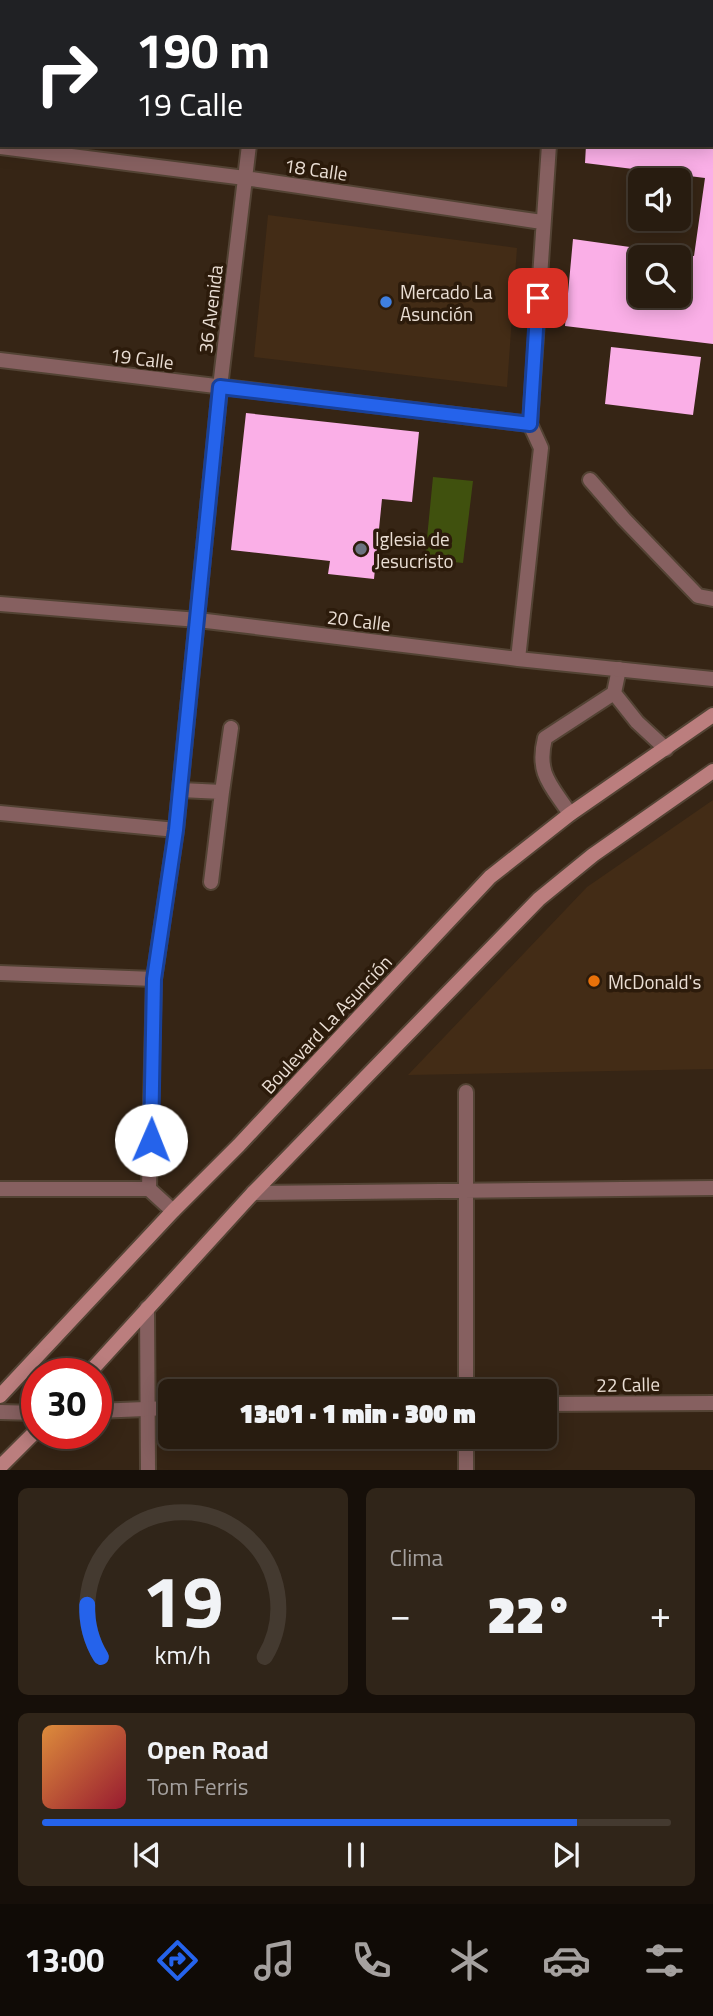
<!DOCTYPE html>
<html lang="es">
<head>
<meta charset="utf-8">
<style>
	:root { --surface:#281c10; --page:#302519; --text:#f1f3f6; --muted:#a5a19f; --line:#443a30; --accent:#2563eb }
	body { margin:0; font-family:"Titillium Web",sans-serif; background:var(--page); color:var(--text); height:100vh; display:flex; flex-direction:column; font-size:26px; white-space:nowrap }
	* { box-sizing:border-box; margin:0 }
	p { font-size:23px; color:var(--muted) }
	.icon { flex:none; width:38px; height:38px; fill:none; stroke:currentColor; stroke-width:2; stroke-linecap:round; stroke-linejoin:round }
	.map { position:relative; height:1470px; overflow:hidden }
	.sheet { display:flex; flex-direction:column; gap:18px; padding:18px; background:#160f09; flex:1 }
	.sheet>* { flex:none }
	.top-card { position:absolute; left:0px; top:0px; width:714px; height:147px; box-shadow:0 4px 18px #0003,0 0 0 2px var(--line); background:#202124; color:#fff; overflow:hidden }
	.tools { position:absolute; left:628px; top:168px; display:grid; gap:14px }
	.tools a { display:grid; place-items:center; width:63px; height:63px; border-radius:10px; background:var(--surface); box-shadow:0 4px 18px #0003,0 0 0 2px var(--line); font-size:35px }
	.speed { position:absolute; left:21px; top:1358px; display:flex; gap:14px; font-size:35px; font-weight:700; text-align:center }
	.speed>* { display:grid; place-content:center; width:91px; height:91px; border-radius:50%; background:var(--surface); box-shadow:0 4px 18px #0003,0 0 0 2px var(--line); line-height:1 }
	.speed .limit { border:10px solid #d22; background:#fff; color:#111 }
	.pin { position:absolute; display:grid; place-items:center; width:60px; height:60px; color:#fff; margin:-30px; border-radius:14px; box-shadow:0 4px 10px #0006 }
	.me { position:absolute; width:77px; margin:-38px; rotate:1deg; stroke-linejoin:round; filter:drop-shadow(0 0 5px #0008) }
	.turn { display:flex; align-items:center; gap:24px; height:147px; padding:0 21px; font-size:32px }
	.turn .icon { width:91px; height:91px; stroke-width:2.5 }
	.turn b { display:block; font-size:49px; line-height:60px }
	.big { font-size:52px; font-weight:800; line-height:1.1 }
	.sheet .card { flex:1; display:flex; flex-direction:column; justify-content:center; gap:10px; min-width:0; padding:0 24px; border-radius:10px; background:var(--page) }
	.sheet .dial { align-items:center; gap:0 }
	.dial svg { height:182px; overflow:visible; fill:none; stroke:var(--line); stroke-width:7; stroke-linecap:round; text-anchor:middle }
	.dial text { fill:var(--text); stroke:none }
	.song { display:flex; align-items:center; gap:21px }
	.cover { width:84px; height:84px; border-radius:10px; background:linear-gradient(135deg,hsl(30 70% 55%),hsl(350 70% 35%)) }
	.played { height:7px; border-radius:4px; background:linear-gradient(90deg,var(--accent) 85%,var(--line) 85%) }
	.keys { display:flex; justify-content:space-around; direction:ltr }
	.heat { display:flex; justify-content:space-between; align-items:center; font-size:38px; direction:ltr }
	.sheet .tiles { flex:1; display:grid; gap:18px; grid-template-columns:1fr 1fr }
	.card:last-child { grid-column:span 2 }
	.trip { position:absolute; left:158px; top:1379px; width:399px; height:70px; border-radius:10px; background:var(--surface); box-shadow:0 4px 18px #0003,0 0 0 2px var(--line); font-weight:800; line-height:70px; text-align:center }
	.menu { display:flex; height:112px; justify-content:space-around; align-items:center; background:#100b06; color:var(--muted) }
	.menu .icon { width:49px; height:49px }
	.menu .current { color:var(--accent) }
	.menu b { font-size:32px; color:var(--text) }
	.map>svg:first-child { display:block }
</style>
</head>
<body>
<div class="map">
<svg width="713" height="1470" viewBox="0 0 713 1470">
	<rect width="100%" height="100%" fill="#362515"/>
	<path fill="#432c16" d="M 268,215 L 517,248 L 507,387 L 254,357 Z
		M 713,800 L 713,1069 L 408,1075 L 587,887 Z"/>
	<path fill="#40510e" d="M 433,477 L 473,481 L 463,563 L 425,559 Z"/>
	<path fill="#faafe7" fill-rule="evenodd" d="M 586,145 L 713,145 L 713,344 L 565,326 L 573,239 L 694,256 L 705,178 L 585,163 ZM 640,257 L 679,257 L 679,296 L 640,296 Z
		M 611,347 L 701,357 L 693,415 L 605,404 Z
		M 246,413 L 419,432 L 412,502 L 382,499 L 374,579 L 328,574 L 330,561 L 231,550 Z"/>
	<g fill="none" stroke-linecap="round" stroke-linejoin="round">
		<defs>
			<path id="service" d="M 606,2 L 607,0
				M 590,480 L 624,519 L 698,596 L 713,599
				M 614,693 L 619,669
				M 181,790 L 222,792 L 211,882
				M 222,792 L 231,728
				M 570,814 C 551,785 536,774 545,738 L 614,693 L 637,722 L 666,749"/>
			<path id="minor" d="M 376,0 L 391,2
				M 264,2 L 264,0
				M 0,147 L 245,178 L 542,222
				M 0,360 L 530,424
				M 0,604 L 198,620 L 518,659 L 713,679
				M 518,659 L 541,448 L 530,424 L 549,145
				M 0,813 L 176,830
				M 0,973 L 154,979
				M 0,1189 L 149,1189 L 173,1211
				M 149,1189 L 154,979 L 176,830 L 220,387 L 249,145
				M 253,1193 L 713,1188
				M 147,1308 L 148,1470
				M 466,1391 L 466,1092
				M 466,1437 L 466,1470"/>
			<path id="tertiary" d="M 544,1404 L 713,1403
				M 96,1411 L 170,1408
				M 0,1412 L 37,1413"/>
			<path id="secondary" d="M 88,1374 L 253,1193 L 539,899 L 593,855 L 713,771
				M 0,1396 L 173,1211 L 239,1145 L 490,877 L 570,814 L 713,715
				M 0,1467 L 37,1430"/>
		</defs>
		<use href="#service" stroke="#534334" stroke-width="18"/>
		<use href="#minor" stroke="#534334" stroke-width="18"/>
		<use href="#tertiary" stroke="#534334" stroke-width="18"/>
		<use href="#secondary" stroke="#534334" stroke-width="18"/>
		<use href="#service" stroke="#866060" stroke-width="14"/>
		<use href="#minor" stroke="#866060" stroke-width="14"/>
		<use href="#tertiary" stroke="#866060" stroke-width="14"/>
		<use href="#secondary" stroke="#bb7e7e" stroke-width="14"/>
	</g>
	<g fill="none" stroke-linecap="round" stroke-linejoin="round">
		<defs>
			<path id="route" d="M 151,1140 L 154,979 L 176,830 L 220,387 L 530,424 L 538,298"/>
		</defs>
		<use href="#route" stroke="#184099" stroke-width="18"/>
		<use href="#route" stroke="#2563eb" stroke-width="12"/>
	</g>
	<circle fill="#3f7fe0" stroke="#2c1b0b" stroke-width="2.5" cx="386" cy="302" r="7"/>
	<circle fill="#6b7280" stroke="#2c1b0b" stroke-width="2.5" cx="361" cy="549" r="7"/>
	<circle fill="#e8710a" stroke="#2c1b0b" stroke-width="2.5" cx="594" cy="981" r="7"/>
	<g text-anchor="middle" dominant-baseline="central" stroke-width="7" stroke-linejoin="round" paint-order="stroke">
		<g font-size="19" fill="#eaded4" stroke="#2c1b0b">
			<text transform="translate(316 169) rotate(8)">18 Calle</text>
			<text transform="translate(210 309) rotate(-83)">36 Avenida</text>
			<text transform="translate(142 358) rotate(7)">19 Calle</text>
			<text transform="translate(359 620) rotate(7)">20 Calle</text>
			<text transform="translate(326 1024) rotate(-47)">Boulevard La Asunción</text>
			<text transform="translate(628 1384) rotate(-1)">22 Calle</text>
		</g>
		<g font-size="19" fill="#eaded4" stroke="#2c1b0b" text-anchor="start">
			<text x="400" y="291">Mercado La<tspan x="400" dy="22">Asunción</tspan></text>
			<text x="375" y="538">Iglesia de<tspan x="375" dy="22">Jesucristo</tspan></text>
			<text x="608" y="981">McDonald's</text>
		</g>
	</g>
</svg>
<div class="tools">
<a><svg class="icon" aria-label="sound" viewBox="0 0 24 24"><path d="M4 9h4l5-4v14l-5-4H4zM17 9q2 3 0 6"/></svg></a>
<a><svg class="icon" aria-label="search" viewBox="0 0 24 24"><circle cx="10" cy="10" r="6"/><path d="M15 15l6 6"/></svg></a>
</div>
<div class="speed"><div class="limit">30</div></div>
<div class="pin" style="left:538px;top:298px;background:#d93025"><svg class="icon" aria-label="arrive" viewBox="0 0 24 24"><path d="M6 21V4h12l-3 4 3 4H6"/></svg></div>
<svg class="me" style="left:151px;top:1140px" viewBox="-20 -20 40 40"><circle r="19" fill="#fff"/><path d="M0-13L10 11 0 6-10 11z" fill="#2563eb"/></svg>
<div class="trip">13:01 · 1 min · 300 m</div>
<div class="top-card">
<div class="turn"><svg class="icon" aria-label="right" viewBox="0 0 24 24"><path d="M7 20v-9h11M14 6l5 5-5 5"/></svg><div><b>190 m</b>19 Calle</div></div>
</div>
</div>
<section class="sheet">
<div class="tiles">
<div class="card dial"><svg viewBox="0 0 100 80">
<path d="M14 69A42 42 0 1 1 86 69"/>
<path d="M14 69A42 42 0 0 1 8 46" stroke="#2563eb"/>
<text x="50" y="56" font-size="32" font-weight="700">19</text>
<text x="50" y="72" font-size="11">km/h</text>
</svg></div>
<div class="card"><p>Clima</p>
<div class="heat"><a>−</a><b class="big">22°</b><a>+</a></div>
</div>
<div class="card">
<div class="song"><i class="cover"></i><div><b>Open Road</b><p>Tom Ferris</p></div></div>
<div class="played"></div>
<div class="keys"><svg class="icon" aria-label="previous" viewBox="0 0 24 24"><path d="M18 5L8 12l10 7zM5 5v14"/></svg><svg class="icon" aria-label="pause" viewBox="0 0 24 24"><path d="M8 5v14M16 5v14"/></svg><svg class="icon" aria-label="next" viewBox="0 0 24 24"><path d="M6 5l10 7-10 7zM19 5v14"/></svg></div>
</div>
</div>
</section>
<nav class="menu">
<b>13:00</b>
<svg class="icon current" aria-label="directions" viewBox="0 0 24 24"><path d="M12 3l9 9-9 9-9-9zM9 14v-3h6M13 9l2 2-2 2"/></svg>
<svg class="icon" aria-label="music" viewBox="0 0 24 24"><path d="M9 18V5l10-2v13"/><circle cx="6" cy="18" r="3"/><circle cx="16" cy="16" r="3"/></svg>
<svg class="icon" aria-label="phone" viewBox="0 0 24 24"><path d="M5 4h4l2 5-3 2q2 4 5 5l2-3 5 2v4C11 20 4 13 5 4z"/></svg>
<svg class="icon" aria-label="climate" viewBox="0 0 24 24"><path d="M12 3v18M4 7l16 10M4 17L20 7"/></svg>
<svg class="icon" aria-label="car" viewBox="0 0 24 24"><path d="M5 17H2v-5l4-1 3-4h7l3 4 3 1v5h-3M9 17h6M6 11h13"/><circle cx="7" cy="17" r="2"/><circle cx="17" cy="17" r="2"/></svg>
<svg class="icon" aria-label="filters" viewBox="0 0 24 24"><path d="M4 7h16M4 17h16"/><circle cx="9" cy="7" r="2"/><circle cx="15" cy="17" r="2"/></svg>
</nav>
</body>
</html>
